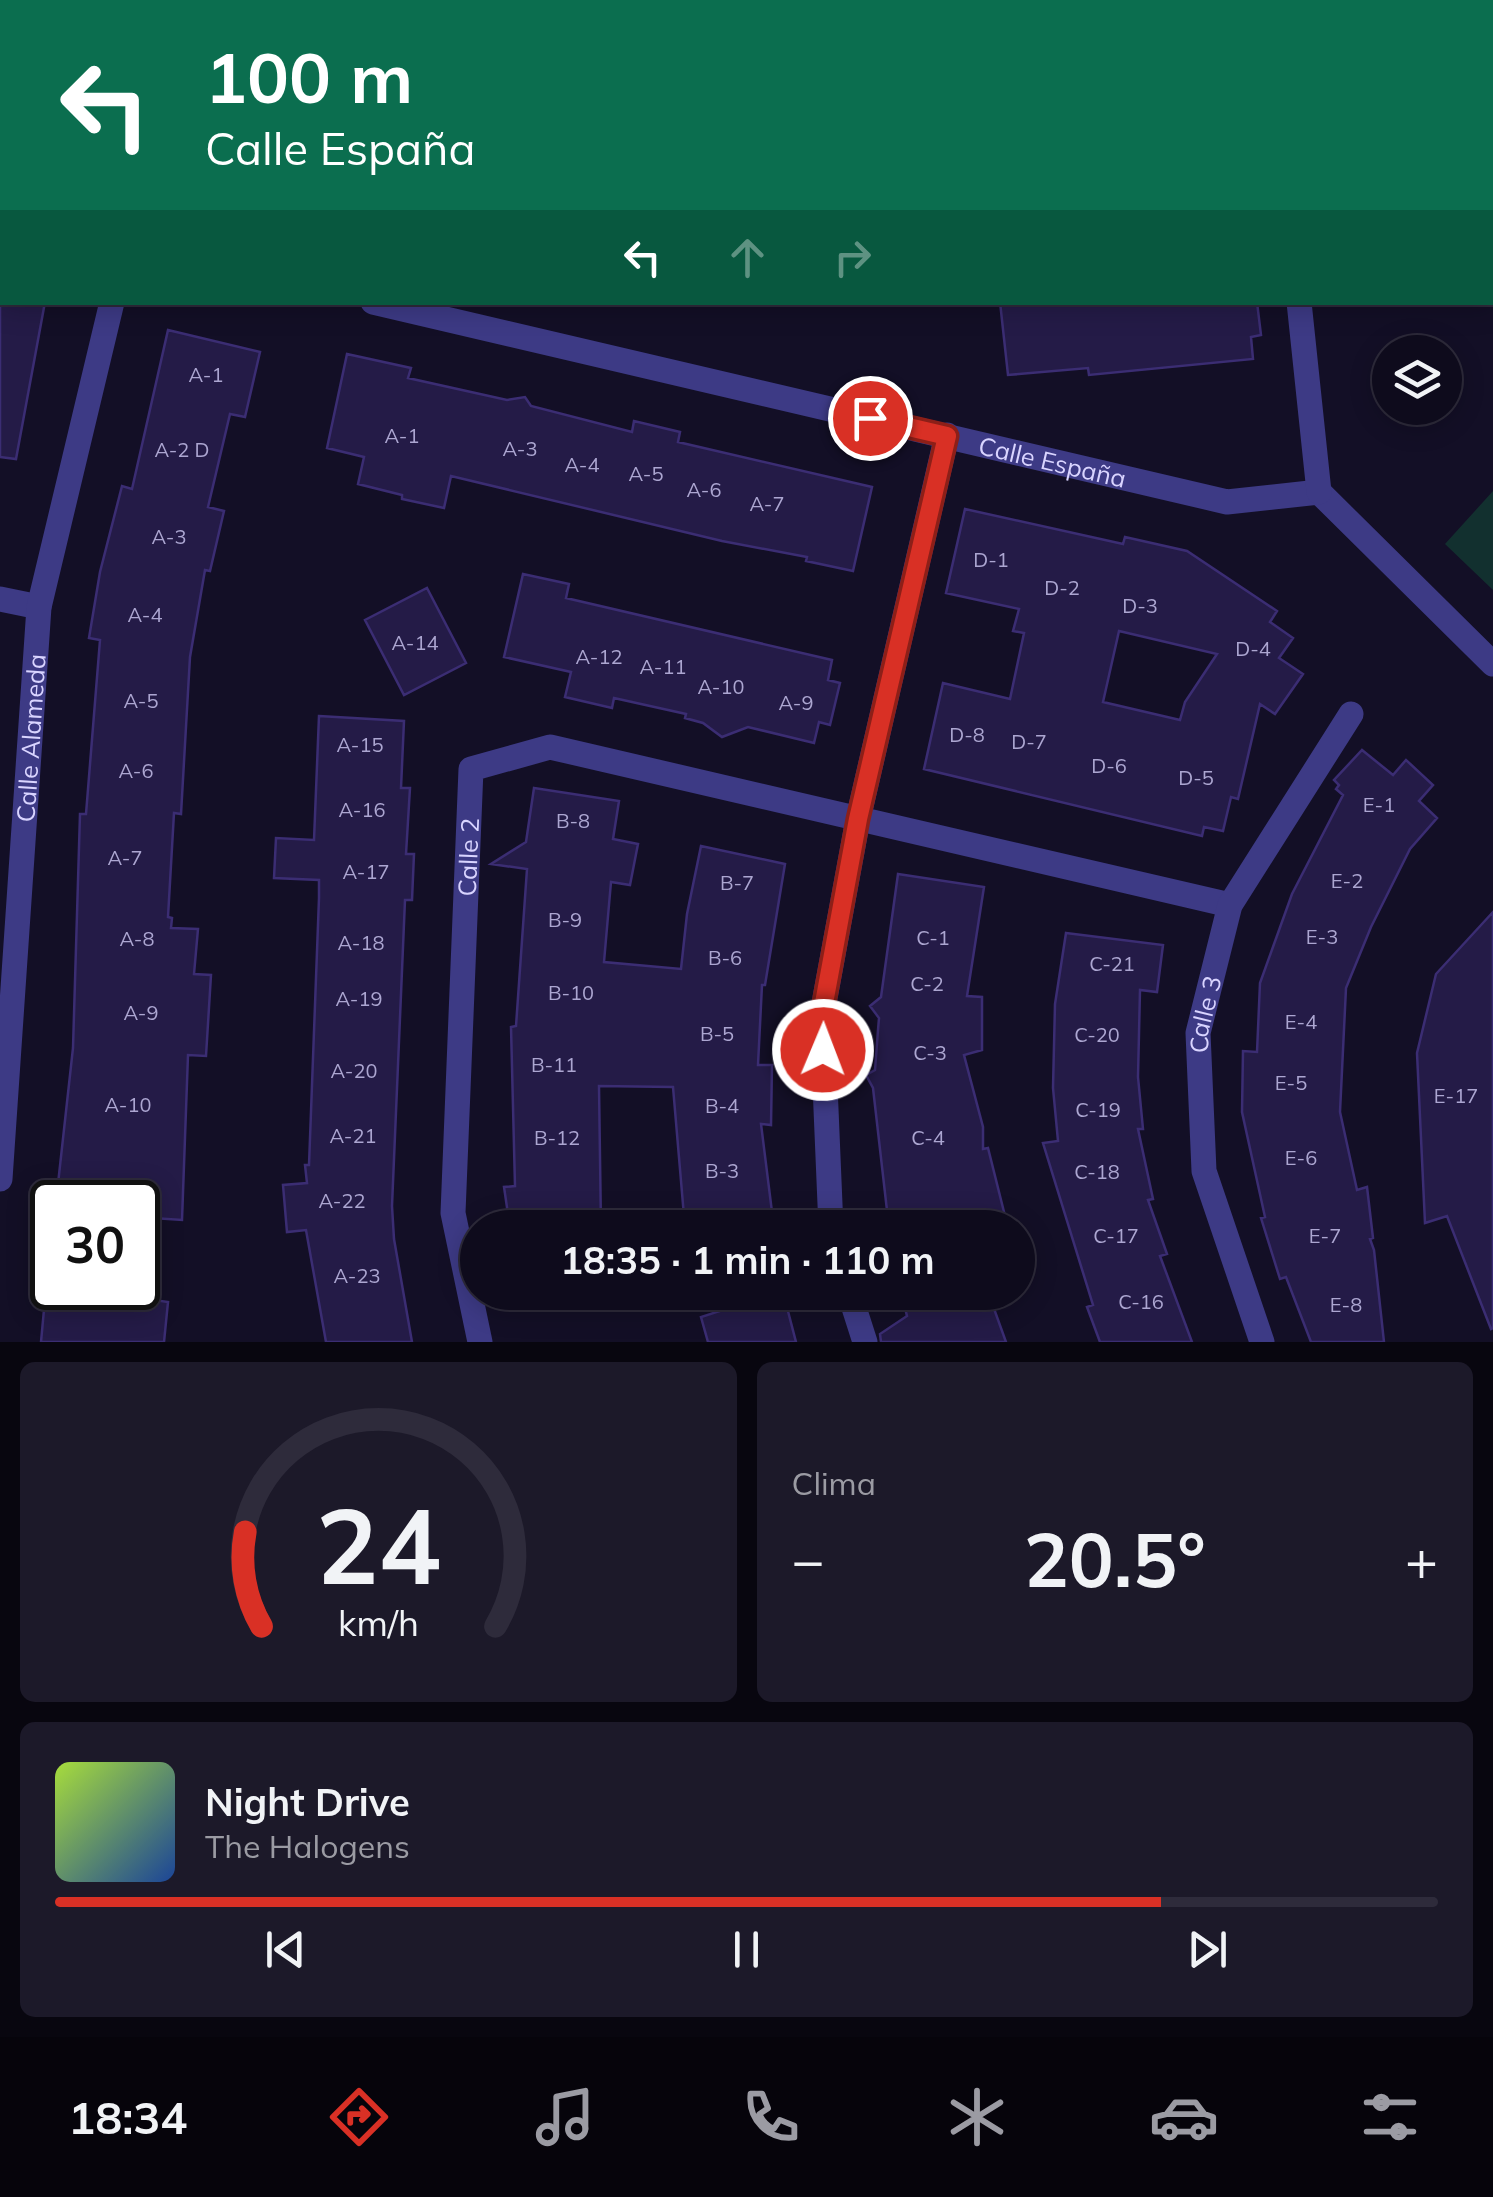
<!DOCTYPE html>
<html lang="es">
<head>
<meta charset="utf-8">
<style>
	:root { --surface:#0e0b1c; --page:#1c1929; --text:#f1f3f6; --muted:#9b9ba3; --line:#2e2b3b; --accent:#d93025 }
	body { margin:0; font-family:Mulish,sans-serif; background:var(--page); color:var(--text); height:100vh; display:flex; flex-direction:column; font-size:38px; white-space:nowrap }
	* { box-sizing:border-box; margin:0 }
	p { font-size:32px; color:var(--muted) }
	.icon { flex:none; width:55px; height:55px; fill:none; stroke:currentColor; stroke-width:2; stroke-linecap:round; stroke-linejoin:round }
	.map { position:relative; height:1342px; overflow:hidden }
	.sheet { display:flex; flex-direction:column; gap:20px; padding:20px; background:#08060f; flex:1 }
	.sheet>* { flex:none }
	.guide { position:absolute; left:0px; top:0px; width:1495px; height:305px; box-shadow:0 5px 25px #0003,0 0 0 2px var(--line); background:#0b6e4f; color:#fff; overflow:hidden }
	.controls { position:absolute; left:1372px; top:335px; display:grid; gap:20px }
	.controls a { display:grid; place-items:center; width:90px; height:90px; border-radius:50%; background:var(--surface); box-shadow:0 5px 25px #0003,0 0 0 2px var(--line); font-size:50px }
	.speed { position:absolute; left:30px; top:1180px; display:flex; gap:20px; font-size:50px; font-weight:700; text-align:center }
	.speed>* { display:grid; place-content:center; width:130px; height:130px; border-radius:50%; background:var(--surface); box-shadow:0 5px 25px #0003,0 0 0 2px var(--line); line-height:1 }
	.speed .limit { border:5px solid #111; border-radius:15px; background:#fff; color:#111 }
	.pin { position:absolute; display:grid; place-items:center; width:85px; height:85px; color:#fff; margin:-42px; border:5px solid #fff; border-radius:50%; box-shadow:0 2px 10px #0007 }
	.me { position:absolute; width:110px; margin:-55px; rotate:1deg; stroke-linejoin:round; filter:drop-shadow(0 0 8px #0008) }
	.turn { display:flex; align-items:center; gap:35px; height:210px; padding:0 40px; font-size:45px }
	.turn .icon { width:130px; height:130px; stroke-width:2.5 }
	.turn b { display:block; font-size:70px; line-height:85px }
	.lanes { display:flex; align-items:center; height:95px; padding:0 40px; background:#0003; justify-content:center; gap:50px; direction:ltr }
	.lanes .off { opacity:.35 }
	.big { font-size:75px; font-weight:700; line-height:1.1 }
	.sheet .card { flex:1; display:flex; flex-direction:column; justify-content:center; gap:15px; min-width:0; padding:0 35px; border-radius:15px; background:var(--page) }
	.sheet .dial { align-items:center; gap:0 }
	.dial svg { height:260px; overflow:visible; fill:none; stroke:var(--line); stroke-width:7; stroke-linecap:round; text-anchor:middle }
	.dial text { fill:var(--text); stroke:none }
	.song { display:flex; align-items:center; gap:30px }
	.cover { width:120px; height:120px; border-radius:15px; background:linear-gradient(135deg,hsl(80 70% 55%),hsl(220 70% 35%)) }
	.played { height:10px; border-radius:5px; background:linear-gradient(90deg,var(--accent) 80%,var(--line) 80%) }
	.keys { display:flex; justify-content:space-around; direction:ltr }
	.heat { display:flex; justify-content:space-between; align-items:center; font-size:55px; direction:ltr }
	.sheet .tiles { flex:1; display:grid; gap:20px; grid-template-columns:1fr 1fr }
	.card:last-child { grid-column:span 2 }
	.trip { position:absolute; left:460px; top:1210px; width:575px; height:100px; border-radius:50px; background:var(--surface); box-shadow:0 5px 25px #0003,0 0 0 2px var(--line); font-weight:700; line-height:100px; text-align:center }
	.menu { display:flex; height:160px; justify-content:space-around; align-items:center; background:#06040b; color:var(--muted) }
	.menu .icon { width:70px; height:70px }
	.menu .current { color:var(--accent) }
	.menu b { font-size:45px; color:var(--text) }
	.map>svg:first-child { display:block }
</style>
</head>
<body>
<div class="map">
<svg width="1493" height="1342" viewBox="0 0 1493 1342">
	<rect width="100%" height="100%" fill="#130f26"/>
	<path fill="#12302f" d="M 1493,491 L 1493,590 L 1445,544 Z"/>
	<path fill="#241b47" stroke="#3b2d73" stroke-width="2.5" fill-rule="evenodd" d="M 0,302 L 45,302 L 16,459 L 0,457 Z
		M 1000,302 L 1257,302 L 1261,335 L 1251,337 L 1253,359 L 1089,375 L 1088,368 L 1008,375 Z
		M 168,330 L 260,352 L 245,417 L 230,414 L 208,507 L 224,511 L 210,571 L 205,570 L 190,657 L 181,814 L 174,813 L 168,917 L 172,918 L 171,928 L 198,929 L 194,974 L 211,975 L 206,1056 L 188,1055 L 182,1220 L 138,1217 L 138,1202 L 56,1202 L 73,1048 L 80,814 L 86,814 L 100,640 L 89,638 L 100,572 L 122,486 L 132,489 Z
		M 347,354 L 411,368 L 408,378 L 507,400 L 525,397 L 531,406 L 632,432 L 634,421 L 680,432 L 678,442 L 872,487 L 853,571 L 806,561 L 807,557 L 722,541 L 451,476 L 444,508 L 402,499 L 402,495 L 358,484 L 364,457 L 327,448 Z
		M 965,509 L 1123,544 L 1125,537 L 1187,551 L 1277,611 L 1270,622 L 1293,638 L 1279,658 L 1303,674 L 1275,714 L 1260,704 L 1238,799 L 1231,797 L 1223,831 L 1204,827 L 1202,836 L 924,769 L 943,683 L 1010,699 L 1024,633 L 1013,631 L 1019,609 L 946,593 ZM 1119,631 L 1217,654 L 1185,702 L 1180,720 L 1103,702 Z
		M 523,574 L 569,584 L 566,598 L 832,660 L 828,680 L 840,683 L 830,725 L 819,722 L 814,743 L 748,727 L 722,737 L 703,723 L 685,718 L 686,714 L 614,698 L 612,708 L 565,697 L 571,672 L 504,657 Z
		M 427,588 L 466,663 L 404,695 L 365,620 Z
		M 319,716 L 404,721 L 401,788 L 410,788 L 406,854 L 414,854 L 412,900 L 405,900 L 392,1206 L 394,1239 L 412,1342 L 326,1342 L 306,1230 L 287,1232 L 283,1185 L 307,1183 L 305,1165 L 309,1165 L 319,898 L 319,880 L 274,878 L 276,838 L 314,840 Z
		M 1362,750 L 1393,775 L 1406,760 L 1433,785 L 1419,801 L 1437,818 L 1410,849 L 1371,927 L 1346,988 L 1340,1112 L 1357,1190 L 1367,1187 L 1373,1238 L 1370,1239 L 1374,1250 L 1384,1342 L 1311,1342 L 1286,1277 L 1280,1279 L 1261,1218 L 1265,1217 L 1242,1112 L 1243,1051 L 1257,1052 L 1260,983 L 1292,894 L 1343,795 L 1336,789 L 1339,785 L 1334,780 Z
		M 534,788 L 619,801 L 613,839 L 638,844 L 630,885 L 611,882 L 604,962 L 681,969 L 687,914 L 701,846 L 785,864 L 765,985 L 762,985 L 758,1065 L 772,1065 L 771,1125 L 761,1124 L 774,1228 L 685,1228 L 673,1087 L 599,1086 L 601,1228 L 510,1228 L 504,1187 L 515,1186 L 511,1027 L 516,1026 L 527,869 L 491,864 L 526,842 Z
		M 898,874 L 984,887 L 967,996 L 982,997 L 982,1050 L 964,1055 L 983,1127 L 983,1149 L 988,1148 L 1008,1228 L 889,1228 L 873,1088 L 866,1075 L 875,1070 L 878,1030 L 879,1018 L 870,1006 L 881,997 Z
		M 1493,912 L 1493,1328 L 1491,1329 L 1447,1216 L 1425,1223 L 1417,1053 L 1436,974 Z
		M 1066,933 L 1163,945 L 1157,992 L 1140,990 L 1138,1077 L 1143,1129 L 1138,1129 L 1153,1199 L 1148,1200 L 1167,1254 L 1160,1256 L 1192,1342 L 1100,1342 L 1087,1307 L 1093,1305 L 1043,1143 L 1058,1141 L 1053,1088 L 1055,1004 Z
		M 46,1288 L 156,1288 L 154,1300 L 168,1302 L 164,1342 L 41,1342 Z
		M 716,1292 L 783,1292 L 796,1342 L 708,1342 L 701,1317 L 720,1311 Z
		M 901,1292 L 988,1292 L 1006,1342 L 881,1342 L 880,1334 L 907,1316 Z"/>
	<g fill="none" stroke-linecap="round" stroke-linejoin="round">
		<g stroke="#3d3a85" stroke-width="25">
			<path d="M 1268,0 L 1269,2"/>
			<path d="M 201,2 L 201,0"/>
			<path d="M 0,217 L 2,217"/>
			<path id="s1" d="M 373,302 L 1227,502 L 1319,492 L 1493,664"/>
			<path d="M 1299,302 L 1319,492"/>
			<path d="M 0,599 L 39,607"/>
			<path id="s2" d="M 0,1179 L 39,607 L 112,302"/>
			<path d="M 831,1228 L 822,1014 L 858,819 L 947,435"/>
			<path d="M 849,1292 L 865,1342"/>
			<path id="s3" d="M 480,1342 L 453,1213 L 471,769 L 550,747 L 1230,905"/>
			<path id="s4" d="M 1262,1342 L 1204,1171 L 1198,1033 L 1230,905 L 1351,714"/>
		</g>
	</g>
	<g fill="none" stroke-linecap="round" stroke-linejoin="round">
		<defs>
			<path id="route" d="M 823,1050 L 822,1014 L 858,819 L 947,436 L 870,418"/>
		</defs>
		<use href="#route" stroke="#8d1f18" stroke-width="25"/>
		<use href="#route" stroke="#d93025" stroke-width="18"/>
	</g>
	<g text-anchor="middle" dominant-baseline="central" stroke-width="10" stroke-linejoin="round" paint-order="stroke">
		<g font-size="20" fill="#aca6d1">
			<text x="206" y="374">A-1</text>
			<text x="402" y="435">A-1</text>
			<text x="520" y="448">A-3</text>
			<text x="182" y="449">A-2 D</text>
			<text x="582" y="464">A-4</text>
			<text x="646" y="473">A-5</text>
			<text x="704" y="489">A-6</text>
			<text x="767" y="503">A-7</text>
			<text x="169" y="536">A-3</text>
			<text x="991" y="559">D-1</text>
			<text x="1062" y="587">D-2</text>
			<text x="1140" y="605">D-3</text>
			<text x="145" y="614">A-4</text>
			<text x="415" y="642">A-14</text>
			<text x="1253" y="648">D-4</text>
			<text x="599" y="656">A-12</text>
			<text x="663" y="666">A-11</text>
			<text x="721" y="686">A-10</text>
			<text x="141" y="700">A-5</text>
			<text x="796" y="702">A-9</text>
			<text x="967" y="734">D-8</text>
			<text x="1029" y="741">D-7</text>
			<text x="360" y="744">A-15</text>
			<text x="1109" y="765">D-6</text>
			<text x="136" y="770">A-6</text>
			<text x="1196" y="777">D-5</text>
			<text x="1379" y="804">E-1</text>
			<text x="362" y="809">A-16</text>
			<text x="573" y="820">B-8</text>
			<text x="125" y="857">A-7</text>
			<text x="366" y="871">A-17</text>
			<text x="1347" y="880">E-2</text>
			<text x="737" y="882">B-7</text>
			<text x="565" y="919">B-9</text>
			<text x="1322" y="936">E-3</text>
			<text x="933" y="937">C-1</text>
			<text x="137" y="938">A-8</text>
			<text x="361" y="942">A-18</text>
			<text x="725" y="957">B-6</text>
			<text x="1112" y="963">C-21</text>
			<text x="927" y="983">C-2</text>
			<text x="571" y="992">B-10</text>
			<text x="359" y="998">A-19</text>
			<text x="141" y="1012">A-9</text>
			<text x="1301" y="1021">E-4</text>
			<text x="717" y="1033">B-5</text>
			<text x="1097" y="1034">C-20</text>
			<text x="930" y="1052">C-3</text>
			<text x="554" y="1064">B-11</text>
			<text x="354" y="1070">A-20</text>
			<text x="1291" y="1082">E-5</text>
			<text x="1456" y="1095">E-17</text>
			<text x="128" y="1104">A-10</text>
			<text x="722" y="1105">B-4</text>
			<text x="1098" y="1109">C-19</text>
			<text x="353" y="1135">A-21</text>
			<text x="557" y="1137">B-12</text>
			<text x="928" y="1137">C-4</text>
			<text x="1301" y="1157">E-6</text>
			<text x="722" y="1170">B-3</text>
			<text x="1097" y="1171">C-18</text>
			<text x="342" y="1200">A-22</text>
			<text x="1116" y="1235">C-17</text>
			<text x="1325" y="1235">E-7</text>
			<text x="357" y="1275">A-23</text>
			<text x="1141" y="1301">C-16</text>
			<text x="1346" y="1304">E-8</text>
		</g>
		<g font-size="25" fill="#d9d4ff" stroke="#130f26">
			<text stroke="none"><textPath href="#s1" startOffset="698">Calle España</textPath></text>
			<text stroke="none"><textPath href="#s2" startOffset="442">Calle Alameda</textPath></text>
			<text stroke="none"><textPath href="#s3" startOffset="488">Calle 2</textPath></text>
			<text stroke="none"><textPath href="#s4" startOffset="338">Calle 3</textPath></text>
		</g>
	</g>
</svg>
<div class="controls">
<a><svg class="icon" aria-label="layers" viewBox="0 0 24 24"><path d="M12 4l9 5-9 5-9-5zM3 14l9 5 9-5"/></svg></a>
</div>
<div class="speed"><div class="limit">30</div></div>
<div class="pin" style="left:870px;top:418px;background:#d93025"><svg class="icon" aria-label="arrive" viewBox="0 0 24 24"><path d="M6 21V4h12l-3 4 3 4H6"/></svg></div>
<svg class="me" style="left:823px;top:1050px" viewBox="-20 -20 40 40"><circle r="17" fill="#d93025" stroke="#fff" stroke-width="3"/><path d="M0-11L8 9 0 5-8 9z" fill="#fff"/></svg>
<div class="trip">18:35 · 1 min · 110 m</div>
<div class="guide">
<div class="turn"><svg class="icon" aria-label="left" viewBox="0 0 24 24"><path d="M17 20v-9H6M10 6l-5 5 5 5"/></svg><div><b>100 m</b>Calle España</div></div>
<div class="lanes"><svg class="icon" aria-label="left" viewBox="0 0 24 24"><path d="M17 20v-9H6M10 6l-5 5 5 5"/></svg><svg class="icon off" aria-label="ahead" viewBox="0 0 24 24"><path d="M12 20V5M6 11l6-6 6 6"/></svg><svg class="icon off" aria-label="right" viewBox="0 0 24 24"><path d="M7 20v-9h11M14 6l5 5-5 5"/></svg></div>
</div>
</div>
<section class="sheet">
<div class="tiles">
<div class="card dial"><svg viewBox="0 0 100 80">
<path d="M14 69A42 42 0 1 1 86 69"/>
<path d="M14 69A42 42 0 0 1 9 40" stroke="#d93025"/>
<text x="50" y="56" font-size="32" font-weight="700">24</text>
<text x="50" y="72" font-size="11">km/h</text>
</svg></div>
<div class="card"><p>Clima</p>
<div class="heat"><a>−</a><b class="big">20.5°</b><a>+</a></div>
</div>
<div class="card">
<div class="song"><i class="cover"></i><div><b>Night Drive</b><p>The Halogens</p></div></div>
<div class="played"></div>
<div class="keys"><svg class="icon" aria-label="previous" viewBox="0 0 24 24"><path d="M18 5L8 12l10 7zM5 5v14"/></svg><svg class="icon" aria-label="pause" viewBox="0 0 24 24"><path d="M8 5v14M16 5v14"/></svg><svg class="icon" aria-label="next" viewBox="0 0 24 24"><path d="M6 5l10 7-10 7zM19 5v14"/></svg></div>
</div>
</div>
</section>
<nav class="menu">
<b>18:34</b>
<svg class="icon current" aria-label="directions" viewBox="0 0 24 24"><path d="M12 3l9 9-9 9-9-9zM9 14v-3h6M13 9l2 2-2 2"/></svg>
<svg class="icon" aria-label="music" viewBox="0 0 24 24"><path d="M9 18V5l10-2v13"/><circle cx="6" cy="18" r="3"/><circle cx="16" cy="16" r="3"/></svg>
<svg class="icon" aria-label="phone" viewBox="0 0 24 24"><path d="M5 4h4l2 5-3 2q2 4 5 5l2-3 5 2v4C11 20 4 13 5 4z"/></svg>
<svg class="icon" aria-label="climate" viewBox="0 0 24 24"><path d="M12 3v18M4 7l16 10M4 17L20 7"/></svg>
<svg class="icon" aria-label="car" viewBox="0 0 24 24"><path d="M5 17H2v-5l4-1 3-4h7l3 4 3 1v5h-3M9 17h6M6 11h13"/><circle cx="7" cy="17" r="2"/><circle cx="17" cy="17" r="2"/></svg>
<svg class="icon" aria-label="filters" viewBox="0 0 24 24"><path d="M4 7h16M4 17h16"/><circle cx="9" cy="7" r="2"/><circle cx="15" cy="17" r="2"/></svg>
</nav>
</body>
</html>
